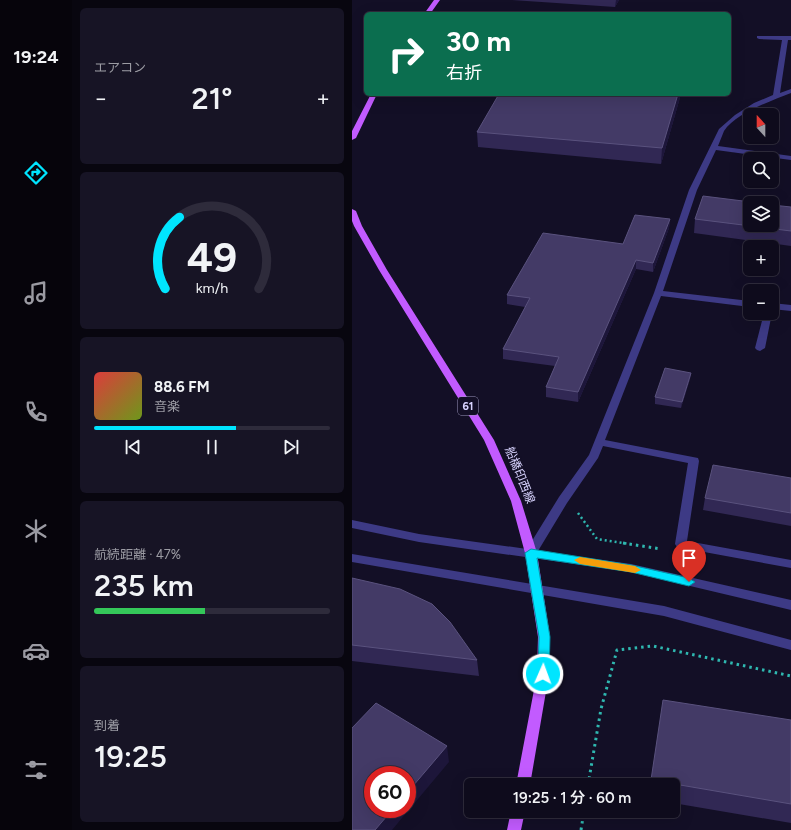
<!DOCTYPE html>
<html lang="ja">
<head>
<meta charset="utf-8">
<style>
	:root { --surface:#0e0b1c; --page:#171425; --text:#f1f3f6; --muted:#9b9ba3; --line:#2e2b3b; --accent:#00e5ff }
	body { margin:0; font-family:Figtree,"Noto Sans JP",sans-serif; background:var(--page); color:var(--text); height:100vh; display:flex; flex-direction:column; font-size:15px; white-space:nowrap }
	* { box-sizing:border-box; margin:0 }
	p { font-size:13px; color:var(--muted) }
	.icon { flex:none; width:22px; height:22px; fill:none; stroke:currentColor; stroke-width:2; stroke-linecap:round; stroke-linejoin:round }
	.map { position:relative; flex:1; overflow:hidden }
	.drawer { display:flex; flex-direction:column; gap:8px; padding:8px; background:#08060f; width:280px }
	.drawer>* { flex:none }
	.banner { position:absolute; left:12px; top:12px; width:367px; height:84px; border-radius:6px; box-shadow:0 4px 16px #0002,0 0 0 1px var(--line); background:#0b6e4f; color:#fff; overflow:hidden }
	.needle { width:26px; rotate:339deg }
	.buttons { position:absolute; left:391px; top:108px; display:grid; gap:8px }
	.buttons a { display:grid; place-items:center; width:36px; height:36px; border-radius:6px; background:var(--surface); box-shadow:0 4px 16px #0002,0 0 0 1px var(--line); font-size:20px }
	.speed { position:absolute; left:12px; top:766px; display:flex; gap:8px; font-size:20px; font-weight:700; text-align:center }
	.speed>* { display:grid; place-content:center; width:52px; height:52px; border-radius:50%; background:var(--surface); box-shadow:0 4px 16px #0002,0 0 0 1px var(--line); line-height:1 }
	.speed .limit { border:6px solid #d22; background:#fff; color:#111 }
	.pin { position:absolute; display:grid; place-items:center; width:34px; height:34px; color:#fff; margin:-41px -17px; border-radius:50% 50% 50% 0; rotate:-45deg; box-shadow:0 0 4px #0007 }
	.pin .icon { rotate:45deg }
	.me { position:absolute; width:44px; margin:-22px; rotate:2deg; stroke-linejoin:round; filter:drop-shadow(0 0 3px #0008) }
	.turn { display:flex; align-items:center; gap:14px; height:84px; padding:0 16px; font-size:18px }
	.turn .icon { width:52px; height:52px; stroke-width:2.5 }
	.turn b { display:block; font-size:28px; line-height:34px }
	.big { font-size:30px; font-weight:600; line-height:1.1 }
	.drawer .card { flex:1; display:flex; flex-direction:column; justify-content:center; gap:6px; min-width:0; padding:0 14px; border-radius:6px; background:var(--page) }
	.drawer .dial { align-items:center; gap:0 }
	.dial svg { height:104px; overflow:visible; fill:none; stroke:var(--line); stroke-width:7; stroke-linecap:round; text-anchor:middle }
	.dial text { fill:var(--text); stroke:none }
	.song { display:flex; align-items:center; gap:12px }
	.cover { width:48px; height:48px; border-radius:6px; background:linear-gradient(135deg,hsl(0 70% 55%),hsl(80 70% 35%)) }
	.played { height:4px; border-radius:2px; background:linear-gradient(90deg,var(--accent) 60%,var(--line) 60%) }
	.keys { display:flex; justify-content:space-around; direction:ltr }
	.heat { display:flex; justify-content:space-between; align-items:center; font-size:22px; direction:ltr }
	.charge { height:6px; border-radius:3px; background:linear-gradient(90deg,#34c759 47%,var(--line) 0) }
	.trip { position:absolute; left:112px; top:778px; width:216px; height:40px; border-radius:6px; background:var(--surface); box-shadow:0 4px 16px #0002,0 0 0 1px var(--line); font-weight:600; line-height:40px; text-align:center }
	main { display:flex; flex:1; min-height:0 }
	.menu { display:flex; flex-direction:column; width:72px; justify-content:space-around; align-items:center; background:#06040b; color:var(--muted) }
	.menu .icon { width:28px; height:28px }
	.menu .current { color:var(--accent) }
	.menu b { font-size:18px; color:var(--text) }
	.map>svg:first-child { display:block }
</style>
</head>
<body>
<main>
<nav class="menu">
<b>19:24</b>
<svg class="icon current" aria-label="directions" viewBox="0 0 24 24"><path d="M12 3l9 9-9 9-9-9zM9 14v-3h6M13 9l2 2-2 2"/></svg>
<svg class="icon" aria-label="music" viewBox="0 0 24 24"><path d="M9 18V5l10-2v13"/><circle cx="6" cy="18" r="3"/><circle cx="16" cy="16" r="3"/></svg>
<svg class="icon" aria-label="phone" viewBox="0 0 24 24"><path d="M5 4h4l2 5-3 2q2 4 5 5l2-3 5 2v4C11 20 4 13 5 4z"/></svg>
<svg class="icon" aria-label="climate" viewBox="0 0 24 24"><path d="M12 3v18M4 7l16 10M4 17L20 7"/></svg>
<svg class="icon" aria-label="car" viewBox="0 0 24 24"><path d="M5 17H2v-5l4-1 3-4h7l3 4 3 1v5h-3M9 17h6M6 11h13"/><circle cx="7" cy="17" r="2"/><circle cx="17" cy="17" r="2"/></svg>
<svg class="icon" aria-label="filters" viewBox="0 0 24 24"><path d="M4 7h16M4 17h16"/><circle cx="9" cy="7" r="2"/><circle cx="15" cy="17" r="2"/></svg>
</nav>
<section class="drawer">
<div class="card"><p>エアコン</p>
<div class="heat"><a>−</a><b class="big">21°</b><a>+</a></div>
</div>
<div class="card dial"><svg viewBox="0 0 100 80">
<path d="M14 69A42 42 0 1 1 86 69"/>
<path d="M14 69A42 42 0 0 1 25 14" stroke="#00e5ff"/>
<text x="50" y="56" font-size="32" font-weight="700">49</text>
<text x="50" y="72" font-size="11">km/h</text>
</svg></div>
<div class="card">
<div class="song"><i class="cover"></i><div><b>88.6 FM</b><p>音楽</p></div></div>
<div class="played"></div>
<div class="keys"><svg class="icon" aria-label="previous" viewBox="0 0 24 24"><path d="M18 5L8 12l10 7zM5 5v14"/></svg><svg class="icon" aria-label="pause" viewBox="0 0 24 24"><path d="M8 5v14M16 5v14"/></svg><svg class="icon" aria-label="next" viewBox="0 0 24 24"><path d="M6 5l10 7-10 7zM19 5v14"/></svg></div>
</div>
<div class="card"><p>航続距離 · 47%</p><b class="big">235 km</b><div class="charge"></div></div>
<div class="card"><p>到着</p><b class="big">19:25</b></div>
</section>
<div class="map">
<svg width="439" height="830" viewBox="0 0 439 830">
	<rect width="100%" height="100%" fill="#130f26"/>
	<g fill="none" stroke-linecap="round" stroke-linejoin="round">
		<path stroke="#2fb8b0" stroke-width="2.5" stroke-dasharray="2 3" stroke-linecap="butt" d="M 226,513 L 245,539 L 277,544"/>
		<path stroke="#2fb8b0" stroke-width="3" stroke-dasharray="2.5 4" stroke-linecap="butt" d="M 271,543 L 309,549
			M 236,785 L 249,709 L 265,650 L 301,646 L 439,676
			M 229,830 L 232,811"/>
		<path fill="#3d3a85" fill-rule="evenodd" d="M 405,36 L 439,36 L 439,40 L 436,40 L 428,93 L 439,89 L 439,93 C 419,101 384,113 372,131 C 370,136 368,141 366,146 L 439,156 L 439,160 L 364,150 L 345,190 L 311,291 L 398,301 L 398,307 L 309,296 L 253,440 L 346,458 L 347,461 L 335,541 L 439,560 L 439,568 L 325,547 L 323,544 L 336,463 L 251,446 L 246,458 L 215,503 L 186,551 L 279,564 L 439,600 L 439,610 L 279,572 L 67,542 L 0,528 L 0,520 L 67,534 L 175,549 L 207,497 L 237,455 L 302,293 L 337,190 L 367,129 L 383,115 L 402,103 L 421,95 L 430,40 L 407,39 L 405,38 Z
			M 420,303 L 439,305 L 439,311 L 420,309 Z
			M 420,312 L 420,313 L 413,348 L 408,351 L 405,350 L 403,348 L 412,313 Z
			M 0,554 L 312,606 L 439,640 L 439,650 L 312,616 L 0,562 Z"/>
		<path fill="#c25bff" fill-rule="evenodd" d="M 82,0 L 88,0 L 78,14 L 72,14 Z
			M 19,94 L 25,94 L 4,138 L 0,140 L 0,131 Z
			M 0,209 L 4,211 L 10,226 L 35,270 L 142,440 L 169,501 L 185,553 L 198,637 L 197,674 L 178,785 L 164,785 L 185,674 L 186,637 L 173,553 L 159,501 L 132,440 L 27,270 L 2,226 L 0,221 Z
			M 159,811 L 173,811 L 169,830 L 155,830 Z"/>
	</g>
	<path fill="#312854" d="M 160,0 L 267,0 L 263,7 Z
		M 329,94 L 309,164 L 126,147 L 125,132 Z
		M 439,207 L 439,246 L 342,233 L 343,219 Z
		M 318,219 L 317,228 L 301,272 L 284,269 L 226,402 L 194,397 L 194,387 L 203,366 L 151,359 L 151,349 L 173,307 L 155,304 L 155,295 L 271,244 Z
		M 339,373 L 338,379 L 329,408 L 303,404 L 303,397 Z
		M 439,478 L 439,526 L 351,510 L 353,498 Z
		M 0,578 L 125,660 L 127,676 L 0,661 Z
		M 439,720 L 439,823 L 321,803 L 321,785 L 298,785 L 299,780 Z"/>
	<path fill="#1d163a" d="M 264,0 L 267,0 L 263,7 Z
		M 326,94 L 329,94 L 309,164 L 310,148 Z
		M 318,219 L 317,228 L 301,272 L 301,263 Z
		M 284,260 L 284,269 L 226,402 L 226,392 Z
		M 339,373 L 338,379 L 329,408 L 330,402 Z
		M 95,746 L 97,762 L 40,830 L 23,830 L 41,809 L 55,809 L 55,793 Z"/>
	<path fill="#433a66" stroke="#5a527e" d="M 147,94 L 326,94 L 310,148 L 125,132 Z
		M 351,196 L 407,203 L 398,203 L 398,225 L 420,225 L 420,205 L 439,207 L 439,231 L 343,219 Z
		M 283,215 L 318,219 L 301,263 L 284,260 L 226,392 L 194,387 L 207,357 L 151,349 L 178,298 L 155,295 L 191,233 L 271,244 Z
		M 313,368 L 339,373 L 330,402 L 303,397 Z
		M 361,465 L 439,478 L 439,513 L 353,498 Z
		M 0,578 L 48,589 L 80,604 L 98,622 L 125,660 L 0,645 Z
		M 311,700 L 439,720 L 439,804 L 299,780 Z
		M 24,703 L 95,746 L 55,793 L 55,775 L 21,775 L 21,809 L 41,809 L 23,830 L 0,830 L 0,728 Z"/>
	<path fill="#00e5ff" stroke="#0095a6" d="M 179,549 L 279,565 L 337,578 L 343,582 L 337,586 L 279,572 L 185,558 L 198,637 L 197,674 L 196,677 L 187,677 L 186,674 L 187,637 L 173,553 Z"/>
	<path fill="#f59e0b" d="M 228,557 L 283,566 L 289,570 L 283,573 L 228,564 L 222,560 Z"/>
	<g text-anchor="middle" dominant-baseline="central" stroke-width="4" stroke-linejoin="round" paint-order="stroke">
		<rect fill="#130f26" stroke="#9e99be" stroke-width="1" x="106" y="397" width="20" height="18" rx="3"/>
		<g font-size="11" font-weight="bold" fill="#d9d4ff">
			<text x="116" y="406">61</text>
		</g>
		<g font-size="12" fill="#d9d4ff" stroke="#130f26">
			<text transform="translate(168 475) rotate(68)">船橋印西線</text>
		</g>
	</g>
</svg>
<div class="buttons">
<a><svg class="needle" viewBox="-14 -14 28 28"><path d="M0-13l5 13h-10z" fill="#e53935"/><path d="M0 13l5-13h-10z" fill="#9b9ba3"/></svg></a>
<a><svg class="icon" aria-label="search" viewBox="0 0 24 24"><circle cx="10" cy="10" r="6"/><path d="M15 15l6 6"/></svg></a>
<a><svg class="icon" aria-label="layers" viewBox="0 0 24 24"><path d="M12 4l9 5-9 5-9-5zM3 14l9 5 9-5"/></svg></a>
<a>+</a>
<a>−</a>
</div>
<div class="speed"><div class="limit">60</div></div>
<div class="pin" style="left:337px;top:582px;background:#d93025"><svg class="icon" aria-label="arrive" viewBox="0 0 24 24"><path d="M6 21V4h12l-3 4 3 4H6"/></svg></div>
<svg class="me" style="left:191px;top:674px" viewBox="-20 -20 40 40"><circle r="17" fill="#00e5ff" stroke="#fff" stroke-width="3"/><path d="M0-11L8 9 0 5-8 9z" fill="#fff"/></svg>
<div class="trip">19:25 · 1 分 · 60 m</div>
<div class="banner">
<div class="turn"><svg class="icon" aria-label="right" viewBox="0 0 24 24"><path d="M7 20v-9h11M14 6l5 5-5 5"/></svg><div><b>30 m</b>右折</div></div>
</div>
</div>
</main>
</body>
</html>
